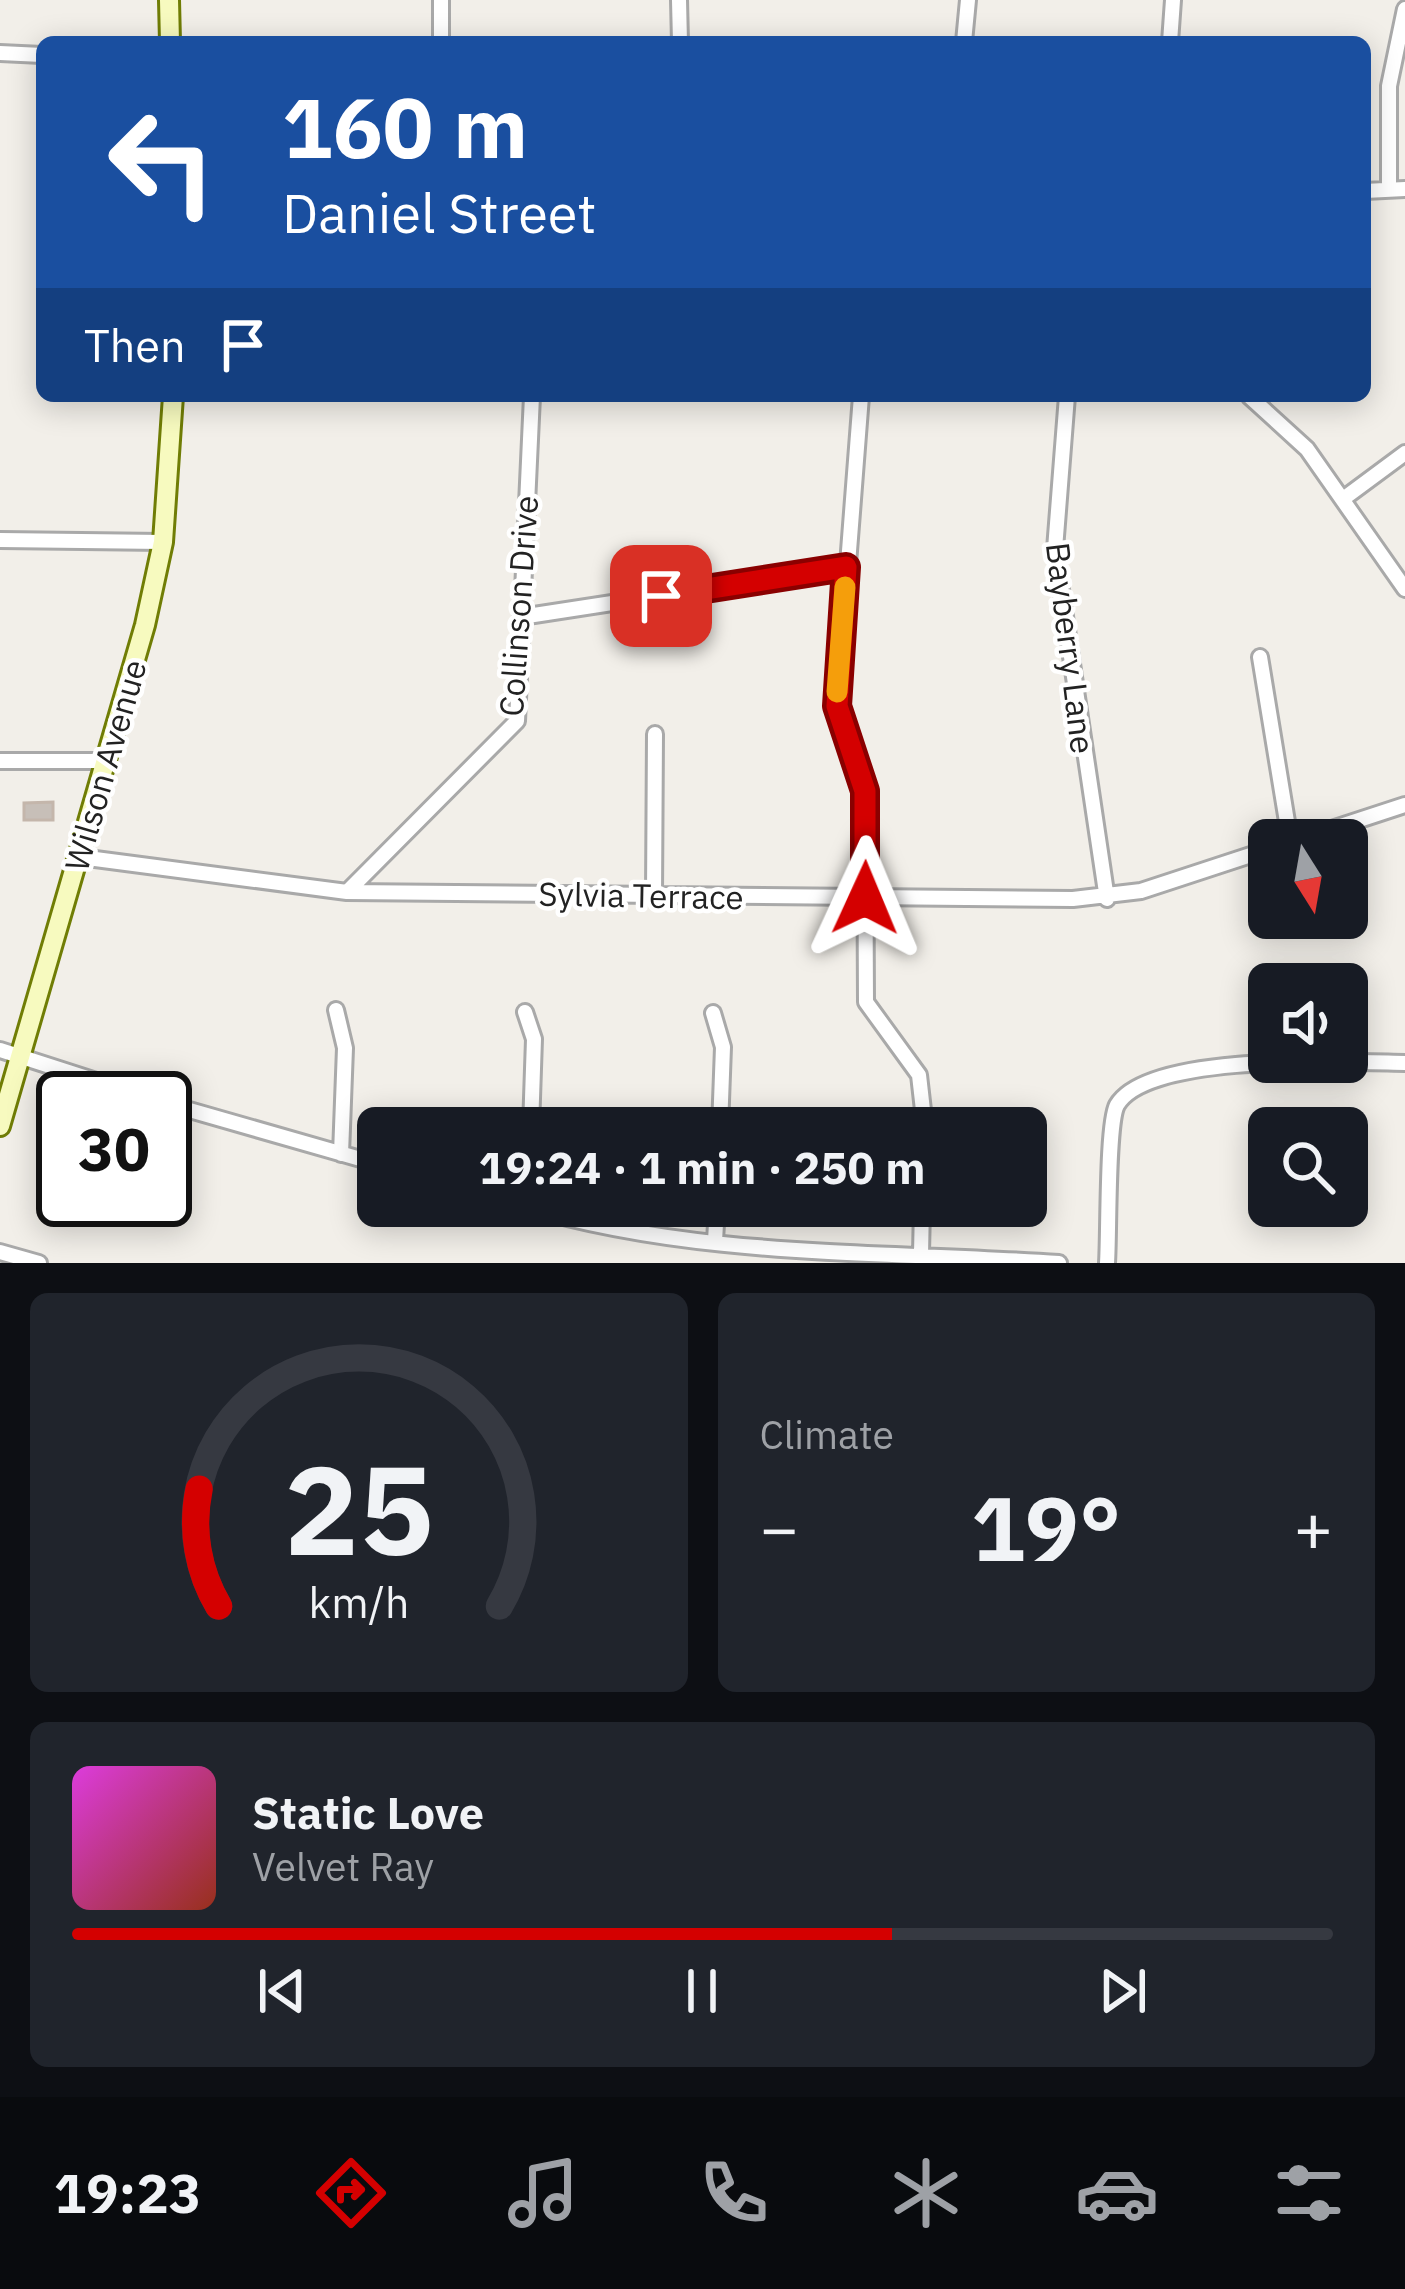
<!DOCTYPE html>
<html lang="en">
<head>
<meta charset="utf-8">
<style>
	:root { --surface:#171b24; --page:#20242c; --text:#f1f3f6; --muted:#9ea1a6; --line:#363941; --accent:#d40000 }
	body { margin:0; font-family:"IBM Plex Sans",sans-serif; background:var(--page); color:var(--text); height:100vh; display:flex; flex-direction:column; font-size:45px; white-space:nowrap }
	* { box-sizing:border-box; margin:0 }
	p { font-size:39px; color:var(--muted) }
	.icon { flex:none; width:66px; height:66px; fill:none; stroke:currentColor; stroke-width:2; stroke-linecap:round; stroke-linejoin:round }
	.map { position:relative; height:1263px; overflow:hidden }
	.sheet { display:flex; flex-direction:column; gap:30px; padding:30px; background:#0d0f14; flex:1 }
	.sheet>* { flex:none }
	.banner { position:absolute; left:36px; top:36px; width:1335px; height:366px; border-radius:18px; box-shadow:0 6px 30px #0003; background:#1a4fa0; color:#fff; overflow:hidden }
	.needle { width:78px; rotate:169deg }
	.fabs { position:absolute; left:1248px; top:819px; display:grid; gap:24px }
	.fabs a { display:grid; place-items:center; width:120px; height:120px; border-radius:18px; background:var(--surface); box-shadow:0 6px 30px #0003; font-size:60px }
	.speed { position:absolute; left:36px; top:1071px; display:flex; gap:24px; font-size:60px; font-weight:700; text-align:center }
	.speed>* { display:grid; place-content:center; width:156px; height:156px; border-radius:50%; background:var(--surface); box-shadow:0 6px 30px #0003; line-height:1 }
	.speed .limit { border:6px solid #111; border-radius:18px; background:#fff; color:#111 }
	.pin { position:absolute; display:grid; place-items:center; width:102px; height:102px; color:#fff; margin:-51px; border-radius:24px; box-shadow:0 6px 18px #0006 }
	.me { position:absolute; width:132px; margin:-66px; rotate:1deg; stroke-linejoin:round; filter:drop-shadow(0 0 9px #0008) }
	.turn { display:flex; align-items:center; gap:42px; height:252px; padding:0 48px; font-size:54px }
	.turn .icon { width:156px; height:156px; stroke-width:2.5 }
	.turn b { display:block; font-size:84px; line-height:102px }
	.then { display:flex; align-items:center; height:114px; padding:0 48px; background:#0003; gap:24px; font-size:45px }
	.big { font-size:90px; font-weight:700; line-height:1.1 }
	.sheet .widget { flex:1; display:flex; flex-direction:column; justify-content:center; gap:18px; min-width:0; padding:0 42px; border-radius:18px; background:var(--page) }
	.sheet .dial { align-items:center; gap:0 }
	.dial svg { height:312px; overflow:visible; fill:none; stroke:var(--line); stroke-width:7; stroke-linecap:round; text-anchor:middle }
	.dial text { fill:var(--text); stroke:none }
	.song { display:flex; align-items:center; gap:36px }
	.cover { width:144px; height:144px; border-radius:18px; background:linear-gradient(135deg,hsl(300 70% 55%),hsl(10 70% 35%)) }
	.played { height:12px; border-radius:6px; background:linear-gradient(90deg,var(--accent) 65%,var(--line) 65%) }
	.keys { display:flex; justify-content:space-around; direction:ltr }
	.heat { display:flex; justify-content:space-between; align-items:center; font-size:66px; direction:ltr }
	.sheet .tiles { flex:1; display:grid; gap:30px; grid-template-columns:1fr 1fr }
	.widget:last-child { grid-column:span 2 }
	.trip { position:absolute; left:357px; top:1107px; width:690px; height:120px; border-radius:18px; background:var(--surface); box-shadow:0 6px 30px #0003; font-weight:700; line-height:120px; text-align:center }
	.menu { display:flex; height:192px; justify-content:space-around; align-items:center; background:#090b0e; color:var(--muted) }
	.menu .icon { width:84px; height:84px }
	.menu .on { color:var(--accent) }
	.menu b { font-size:54px; color:var(--text) }
	.map>svg:first-child { display:block }
</style>
</head>
<body>
<div class="map">
<svg width="1405" height="1263" viewBox="0 0 1405 1263">
	<rect width="100%" height="100%" fill="#f2efe9"/>
	<path fill="#c7bfb8" stroke="#c4b6ab" stroke-width="3" d="M 53,802 L 53,820 L 24,820 L 24,803 Z"/>
	<g fill="none" stroke-linecap="round" stroke-linejoin="round">
		<defs>
			<path id="street" d="M 679,0 L 680,42
				M 441,42 L 441,0
				M 964,42 L 968,0
				M 1170,42 L 1173,0
				M 0,53 L 42,55
				M 1389,189 L 1389,86 L 1405,9
				M 1365,191 L 1405,189
				M 861,396 L 837,706 L 865,791 L 866,1002 L 919,1075 L 925,1128
				M 1067,396 L 1055,549 L 1107,899
				M 1249,396 L 1307,449 L 1405,589
				M 1343,499 L 1405,453
				M 0,540 L 163,542
				M 521,617 L 846,567
				M 1260,657 L 1290,840
				M 0,761 L 107,761
				M 1298,840 L 1405,805
				M 80,857 L 347,892 L 1073,899 L 1141,891 L 1269,849
				M 347,892 L 517,721 L 532,396
				M 654,895 L 655,734
				M 336,1010 L 345,1048 L 341,1154
				M 525,1012 L 534,1039 L 531,1128
				M 713,1013 L 723,1047 L 720,1128
				M 0,1050 L 149,1098
				M 165,1103 L 378,1164
				M 523,1206 C 695,1258 881,1251 1059,1263
				M 715,1241 L 717,1206
				M 0,1252 L 39,1263
				M 921,1254 L 922,1206
				M 1107,1263 C 1109,1235 1107,1124 1117,1105 C 1148,1052 1348,1062 1405,1063"/>
			<path id="secondary" d="M 169,0 L 170,42
				M 0,1126 L 145,625 L 163,542 L 173,396"/>
		</defs>
		<use href="#street" stroke="#a9a9a9" stroke-width="20"/>
		<use href="#secondary" stroke="#707d05" stroke-width="24"/>
		<use href="#street" stroke="#fff" stroke-width="14"/>
		<use href="#secondary" stroke="#f7fabf" stroke-width="18"/>
	</g>
	<g fill="none" stroke-linecap="round" stroke-linejoin="round">
		<defs>
			<path id="route" d="M 661,596 L 846,567 L 837,706 L 865,791 L 865,898"/>
		</defs>
		<use href="#route" stroke="#8a0000" stroke-width="30"/>
		<use href="#route" stroke="#d40000" stroke-width="21"/>
		<path stroke="#f59e0b" stroke-width="21" d="M 837,692 L 845,587"/>
	</g>
	<g text-anchor="middle" dominant-baseline="central" stroke-width="9" stroke-linejoin="round" paint-order="stroke">
		<g font-size="33" fill="#222" stroke="#fff">
			<text transform="translate(518 606) rotate(-86)">Collinson Drive</text>
			<text transform="translate(1071 648) rotate(83)">Bayberry Lane</text>
			<text transform="translate(105 765) rotate(-74)">Wilson Avenue</text>
			<text transform="translate(641 895) rotate(1)">Sylvia Terrace</text>
		</g>
	</g>
</svg>
<div class="fabs">
<a><svg class="needle" viewBox="-14 -14 28 28"><path d="M0-13l5 13h-10z" fill="#e53935"/><path d="M0 13l5-13h-10z" fill="#9ea1a6"/></svg></a>
<a><svg class="icon" aria-label="sound" viewBox="0 0 24 24"><path d="M4 9h4l5-4v14l-5-4H4zM17 9q2 3 0 6"/></svg></a>
<a><svg class="icon" aria-label="search" viewBox="0 0 24 24"><circle cx="10" cy="10" r="6"/><path d="M15 15l6 6"/></svg></a>
</div>
<div class="speed"><div class="limit">30</div></div>
<div class="pin" style="left:661px;top:596px;background:#d93025"><svg class="icon" aria-label="arrive" viewBox="0 0 24 24"><path d="M6 21V4h12l-3 4 3 4H6"/></svg></div>
<svg class="me" style="left:865px;top:898px" viewBox="-20 -20 40 40"><path d="M0-17L14 15 0 8-14 15z" fill="#d40000" stroke="#fff" stroke-width="4"/></svg>
<div class="trip">19:24 · 1 min · 250 m</div>
<div class="banner">
<div class="turn"><svg class="icon" aria-label="left" viewBox="0 0 24 24"><path d="M17 20v-9H6M10 6l-5 5 5 5"/></svg><div><b>160 m</b>Daniel Street</div></div>
<div class="then">Then<svg class="icon" aria-label="arrive" viewBox="0 0 24 24"><path d="M6 21V4h12l-3 4 3 4H6"/></svg></div>
</div>
</div>
<section class="sheet">
<div class="tiles">
<div class="widget dial"><svg viewBox="0 0 100 80">
<path d="M14 69A42 42 0 1 1 86 69"/>
<path d="M14 69A42 42 0 0 1 9 39" stroke="#d40000"/>
<text x="50" y="56" font-size="32" font-weight="700">25</text>
<text x="50" y="72" font-size="11">km/h</text>
</svg></div>
<div class="widget"><p>Climate</p>
<div class="heat"><a>−</a><b class="big">19°</b><a>+</a></div>
</div>
<div class="widget">
<div class="song"><i class="cover"></i><div><b>Static Love</b><p>Velvet Ray</p></div></div>
<div class="played"></div>
<div class="keys"><svg class="icon" aria-label="previous" viewBox="0 0 24 24"><path d="M18 5L8 12l10 7zM5 5v14"/></svg><svg class="icon" aria-label="pause" viewBox="0 0 24 24"><path d="M8 5v14M16 5v14"/></svg><svg class="icon" aria-label="next" viewBox="0 0 24 24"><path d="M6 5l10 7-10 7zM19 5v14"/></svg></div>
</div>
</div>
</section>
<nav class="menu">
<b>19:23</b>
<svg class="icon on" aria-label="directions" viewBox="0 0 24 24"><path d="M12 3l9 9-9 9-9-9zM9 14v-3h6M13 9l2 2-2 2"/></svg>
<svg class="icon" aria-label="music" viewBox="0 0 24 24"><path d="M9 18V5l10-2v13"/><circle cx="6" cy="18" r="3"/><circle cx="16" cy="16" r="3"/></svg>
<svg class="icon" aria-label="phone" viewBox="0 0 24 24"><path d="M5 4h4l2 5-3 2q2 4 5 5l2-3 5 2v4C11 20 4 13 5 4z"/></svg>
<svg class="icon" aria-label="climate" viewBox="0 0 24 24"><path d="M12 3v18M4 7l16 10M4 17L20 7"/></svg>
<svg class="icon" aria-label="car" viewBox="0 0 24 24"><path d="M5 17H2v-5l4-1 3-4h7l3 4 3 1v5h-3M9 17h6M6 11h13"/><circle cx="7" cy="17" r="2"/><circle cx="17" cy="17" r="2"/></svg>
<svg class="icon" aria-label="filters" viewBox="0 0 24 24"><path d="M4 7h16M4 17h16"/><circle cx="9" cy="7" r="2"/><circle cx="15" cy="17" r="2"/></svg>
</nav>
</body>
</html>
